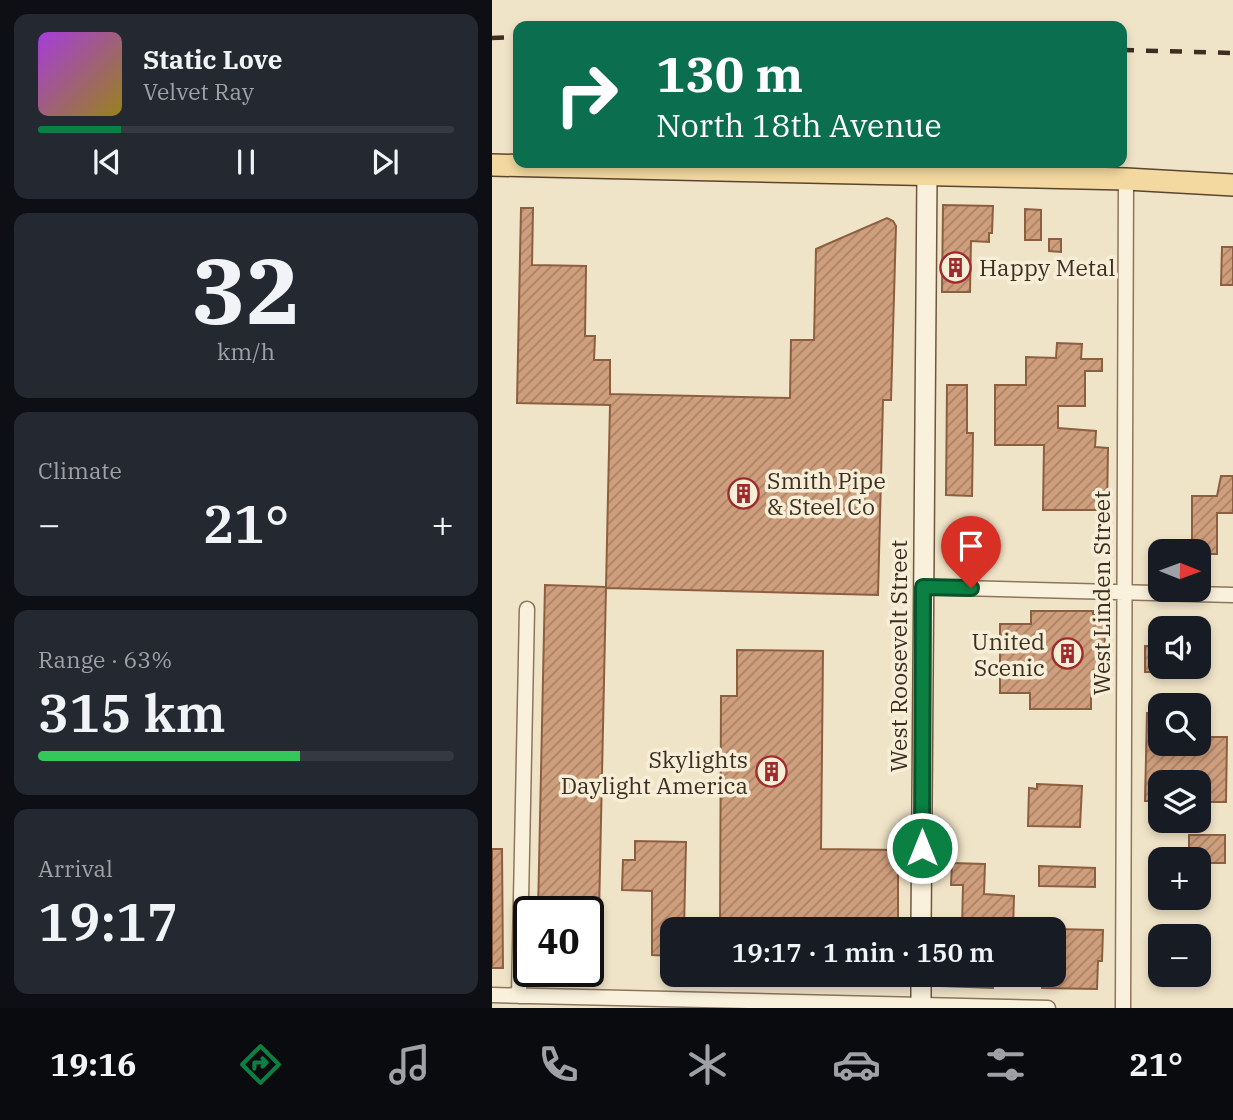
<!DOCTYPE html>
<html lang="en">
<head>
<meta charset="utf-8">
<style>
	:root { --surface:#171b24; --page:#242831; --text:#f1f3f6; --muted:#9ea1a6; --line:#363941; --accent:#0b8043 }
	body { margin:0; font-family:"IBM Plex Serif",serif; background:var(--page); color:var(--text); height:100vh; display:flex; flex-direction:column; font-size:26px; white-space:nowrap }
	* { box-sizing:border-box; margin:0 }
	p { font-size:23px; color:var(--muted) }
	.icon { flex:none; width:38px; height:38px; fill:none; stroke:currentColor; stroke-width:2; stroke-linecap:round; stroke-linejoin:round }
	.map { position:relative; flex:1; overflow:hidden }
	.details { display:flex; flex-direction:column; gap:14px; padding:14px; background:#0d0f14; width:492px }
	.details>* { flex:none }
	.top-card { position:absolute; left:21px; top:21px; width:614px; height:147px; border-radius:14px; box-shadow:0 4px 10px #0003; background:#0b6e4f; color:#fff; overflow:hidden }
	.needle { width:46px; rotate:91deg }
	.tools { position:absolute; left:656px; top:539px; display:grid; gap:14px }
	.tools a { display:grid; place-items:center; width:63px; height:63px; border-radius:14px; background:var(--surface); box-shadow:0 4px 10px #0003; font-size:35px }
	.speed { position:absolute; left:21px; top:896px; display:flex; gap:14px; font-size:35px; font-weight:700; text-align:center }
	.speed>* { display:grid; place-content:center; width:91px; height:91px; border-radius:50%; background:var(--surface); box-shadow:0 4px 10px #0003; line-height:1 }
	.speed .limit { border:4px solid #111; border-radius:10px; background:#fff; color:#111 }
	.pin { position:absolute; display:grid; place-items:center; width:60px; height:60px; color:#fff; margin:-72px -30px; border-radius:50% 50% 50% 0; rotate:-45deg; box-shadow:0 0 7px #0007 }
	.pin .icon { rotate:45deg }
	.me { position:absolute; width:77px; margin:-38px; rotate:0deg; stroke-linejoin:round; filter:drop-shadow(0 0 5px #0008) }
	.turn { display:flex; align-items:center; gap:24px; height:147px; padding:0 28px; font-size:32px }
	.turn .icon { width:91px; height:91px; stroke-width:2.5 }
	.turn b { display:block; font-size:49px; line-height:60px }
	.big { font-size:52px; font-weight:600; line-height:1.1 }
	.details .card { flex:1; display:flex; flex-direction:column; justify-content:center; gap:10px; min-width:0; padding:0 24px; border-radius:14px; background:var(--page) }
	.details .dial { align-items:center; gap:0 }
	.dial b { font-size:91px; line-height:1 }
	.song { display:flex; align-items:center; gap:21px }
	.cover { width:84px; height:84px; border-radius:10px; background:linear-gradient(135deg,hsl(280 70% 55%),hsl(50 70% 35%)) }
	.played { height:7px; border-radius:4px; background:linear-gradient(90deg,var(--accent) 20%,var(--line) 20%) }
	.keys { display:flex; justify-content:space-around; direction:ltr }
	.heat { display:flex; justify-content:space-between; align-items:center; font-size:38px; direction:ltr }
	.charge { height:10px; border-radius:5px; background:linear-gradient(90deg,#34c759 63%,var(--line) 0) }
	.trip { position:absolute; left:168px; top:917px; width:406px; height:70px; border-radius:14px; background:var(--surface); box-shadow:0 4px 10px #0003; font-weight:600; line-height:70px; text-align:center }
	.tabs { display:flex; height:112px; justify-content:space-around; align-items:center; background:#090b0e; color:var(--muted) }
	.tabs .icon { width:49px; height:49px }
	.tabs .active { color:var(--accent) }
	.tabs b { font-size:32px; color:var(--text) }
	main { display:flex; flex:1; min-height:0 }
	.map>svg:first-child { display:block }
</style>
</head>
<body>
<main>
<section class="details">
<div class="card">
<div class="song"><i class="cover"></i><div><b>Static Love</b><p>Velvet Ray</p></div></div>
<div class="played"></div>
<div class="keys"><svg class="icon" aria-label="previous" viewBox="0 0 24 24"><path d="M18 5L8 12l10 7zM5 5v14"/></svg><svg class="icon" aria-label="pause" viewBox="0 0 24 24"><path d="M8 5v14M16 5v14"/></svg><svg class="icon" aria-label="next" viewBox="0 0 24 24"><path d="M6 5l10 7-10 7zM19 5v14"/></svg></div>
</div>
<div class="card dial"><b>32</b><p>km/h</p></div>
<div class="card"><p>Climate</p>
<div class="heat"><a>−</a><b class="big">21°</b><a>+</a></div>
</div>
<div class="card"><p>Range · 63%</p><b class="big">315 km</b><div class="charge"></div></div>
<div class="card"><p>Arrival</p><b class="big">19:17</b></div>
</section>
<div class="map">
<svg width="742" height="1008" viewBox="0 0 742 1008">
	<defs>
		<pattern id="building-hatch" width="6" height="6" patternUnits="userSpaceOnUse" patternTransform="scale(1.75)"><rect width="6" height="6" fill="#cf9f7d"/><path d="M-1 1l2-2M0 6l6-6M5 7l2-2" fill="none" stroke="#a98266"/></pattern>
	</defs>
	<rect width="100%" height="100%" fill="#f0e4c8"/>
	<path fill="url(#building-hatch)" stroke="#8d5f41" stroke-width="2" d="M 451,205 L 501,206 L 500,233 L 497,233 L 497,242 L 479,241 L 478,292 L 450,292 Z
		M 29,208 L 41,208 L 40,265 L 94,266 L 93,336 L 103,336 L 102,360 L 118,360 L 118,394 L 298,398 L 299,340 L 322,340 L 324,249 L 395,218 L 401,221 L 404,226 L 399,400 L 391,400 L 386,595 L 114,588 L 106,960 L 96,960 L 96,912 L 46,912 L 53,585 L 114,587 L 118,405 L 25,403 Z
		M 533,209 L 549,210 L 549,240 L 533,240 Z
		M 557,239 L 569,239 L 569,252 L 557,251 Z
		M 730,247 L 741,247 L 741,285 L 729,285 Z
		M 565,343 L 590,344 L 589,359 L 610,359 L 610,371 L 593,371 L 593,406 L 566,406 L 566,428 L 604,431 L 603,447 L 616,448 L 615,510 L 551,510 L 552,445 L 503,445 L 503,385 L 534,385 L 534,357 L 564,358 Z
		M 455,385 L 475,385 L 475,433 L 481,433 L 480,496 L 454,495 Z
		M 729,476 L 741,476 L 741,513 L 725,513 L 725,554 L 707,554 L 707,551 L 701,551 L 700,544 L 700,496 L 725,496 Z
		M 539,611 L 601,611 L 601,615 L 613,615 L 612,694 L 599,694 L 599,709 L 538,709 L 538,693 L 508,693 L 508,624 L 539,624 Z
		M 653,646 L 668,646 L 668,672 L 653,672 Z
		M 245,650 L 331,651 L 329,849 L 406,850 L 406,929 L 228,929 L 229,696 L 245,696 Z
		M 655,713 L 668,713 L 668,744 L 707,744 L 707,737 L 735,737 L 734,802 L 707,802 L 707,782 L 668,782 L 668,801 L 653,801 Z
		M 545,784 L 590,786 L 588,827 L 536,826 L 537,788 L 545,789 Z
		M 697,835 L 733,835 L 733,863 L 707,863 L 707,859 L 697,859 Z
		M 143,841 L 194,842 L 192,929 L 180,929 L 180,956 L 160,955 L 160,891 L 130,890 L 131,860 L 143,860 Z
		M 0,849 L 10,849 L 11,968 L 0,968 Z
		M 460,863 L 493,864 L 492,894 L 522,896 L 521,929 L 470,929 L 471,885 L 459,885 Z
		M 547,866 L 603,868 L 603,887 L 547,886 Z
		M 562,929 L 611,930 L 610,961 L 606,961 L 605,989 L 550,988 L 550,976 L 562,976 Z
		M 450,975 L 501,975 L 501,988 L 450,986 Z"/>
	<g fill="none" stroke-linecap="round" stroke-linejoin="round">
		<defs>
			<path id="street" d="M 431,587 L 742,595
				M 0,995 L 556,1008
				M 27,996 L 35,609
				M 631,1008 L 634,179"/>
			<path id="secondary" d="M 429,929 L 435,174
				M 429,1008 L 429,975"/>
			<path id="primary" d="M 0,165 L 634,179 L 742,185"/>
		</defs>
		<use href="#street" stroke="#8d765c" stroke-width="17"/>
		<use href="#secondary" stroke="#6f573f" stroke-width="22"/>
		<use href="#primary" stroke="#5b4430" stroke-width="24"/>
		<use href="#street" stroke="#faf1dc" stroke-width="14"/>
		<use href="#secondary" stroke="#faf1dc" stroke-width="19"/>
		<use href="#primary" stroke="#f3d9a0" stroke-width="21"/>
		<path stroke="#3d2e20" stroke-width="4.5" stroke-dasharray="12 12" stroke-linecap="butt" d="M 0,38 L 26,37
			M 630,50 L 742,53"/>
	</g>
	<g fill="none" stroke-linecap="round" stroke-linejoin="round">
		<defs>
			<path id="route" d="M 430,848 L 431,587 L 479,588"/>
		</defs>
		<use href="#route" stroke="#07532c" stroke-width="18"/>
		<use href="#route" stroke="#0b8043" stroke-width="12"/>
	</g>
	<defs>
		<symbol id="building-ring" viewBox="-11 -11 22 22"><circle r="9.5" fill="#f7eed8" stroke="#9e2a2b" stroke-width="1.5"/><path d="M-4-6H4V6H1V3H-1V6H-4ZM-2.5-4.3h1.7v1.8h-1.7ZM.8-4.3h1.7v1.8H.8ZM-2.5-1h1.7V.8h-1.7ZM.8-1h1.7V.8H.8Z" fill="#9e2a2b"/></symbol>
	</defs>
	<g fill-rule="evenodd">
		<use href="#building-ring" x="446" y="250" width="35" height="35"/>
		<use href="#building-ring" x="234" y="476" width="35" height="35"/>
		<use href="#building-ring" x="558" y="636" width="35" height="35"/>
		<use href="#building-ring" x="262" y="754" width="35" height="35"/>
	</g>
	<g text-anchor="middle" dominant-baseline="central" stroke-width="7" stroke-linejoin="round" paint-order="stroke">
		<g font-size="23" fill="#3d2e20" stroke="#f7eed8" text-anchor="start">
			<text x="487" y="267">Happy Metal</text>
			<text x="275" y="480">Smith Pipe<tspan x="275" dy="26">&amp; Steel Co</tspan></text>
			<text x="553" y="641" text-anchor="end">United<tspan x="553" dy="26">Scenic</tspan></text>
			<text x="256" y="759" text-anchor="end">Skylights<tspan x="256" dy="26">Daylight America</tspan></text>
		</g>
		<g font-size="23" fill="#3d2e20" stroke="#f7eed8">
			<text transform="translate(609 593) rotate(-90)">West Linden Street</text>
			<text transform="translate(406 656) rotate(-90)">West Roosevelt Street</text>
		</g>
	</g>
</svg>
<div class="tools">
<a><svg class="needle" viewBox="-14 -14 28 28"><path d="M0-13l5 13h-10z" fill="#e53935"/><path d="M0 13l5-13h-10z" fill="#9ea1a6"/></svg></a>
<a><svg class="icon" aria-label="sound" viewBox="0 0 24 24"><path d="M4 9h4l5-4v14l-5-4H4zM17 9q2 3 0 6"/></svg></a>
<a><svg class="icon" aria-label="search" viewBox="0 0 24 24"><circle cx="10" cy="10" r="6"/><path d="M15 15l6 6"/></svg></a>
<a><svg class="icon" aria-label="layers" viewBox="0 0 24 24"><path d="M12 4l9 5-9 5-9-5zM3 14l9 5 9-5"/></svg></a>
<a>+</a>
<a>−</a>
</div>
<div class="speed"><div class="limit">40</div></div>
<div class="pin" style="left:479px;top:588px;background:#d93025"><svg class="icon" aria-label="arrive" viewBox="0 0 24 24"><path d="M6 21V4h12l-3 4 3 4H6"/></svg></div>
<svg class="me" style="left:430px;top:848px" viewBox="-20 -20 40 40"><circle r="17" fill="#0b8043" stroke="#fff" stroke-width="3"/><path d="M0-11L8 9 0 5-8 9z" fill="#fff"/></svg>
<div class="trip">19:17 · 1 min · 150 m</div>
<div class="top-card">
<div class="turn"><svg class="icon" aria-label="right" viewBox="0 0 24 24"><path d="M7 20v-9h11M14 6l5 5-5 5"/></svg><div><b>130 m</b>North 18th Avenue</div></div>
</div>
</div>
</main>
<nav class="tabs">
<b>19:16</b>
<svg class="icon active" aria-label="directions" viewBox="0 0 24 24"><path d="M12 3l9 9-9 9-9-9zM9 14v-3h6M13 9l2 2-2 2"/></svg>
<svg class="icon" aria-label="music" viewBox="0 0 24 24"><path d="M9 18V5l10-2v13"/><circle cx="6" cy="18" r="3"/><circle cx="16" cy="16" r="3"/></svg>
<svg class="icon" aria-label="phone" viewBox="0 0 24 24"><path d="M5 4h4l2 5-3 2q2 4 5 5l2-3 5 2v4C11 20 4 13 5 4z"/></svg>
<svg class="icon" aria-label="climate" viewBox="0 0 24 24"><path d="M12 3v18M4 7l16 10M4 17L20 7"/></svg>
<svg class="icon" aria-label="car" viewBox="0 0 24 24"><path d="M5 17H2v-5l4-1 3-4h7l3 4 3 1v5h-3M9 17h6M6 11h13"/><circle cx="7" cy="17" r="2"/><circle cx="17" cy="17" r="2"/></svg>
<svg class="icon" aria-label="filters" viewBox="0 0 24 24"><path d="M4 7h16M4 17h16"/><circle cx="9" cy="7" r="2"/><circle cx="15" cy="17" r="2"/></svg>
<b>21°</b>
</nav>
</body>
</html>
